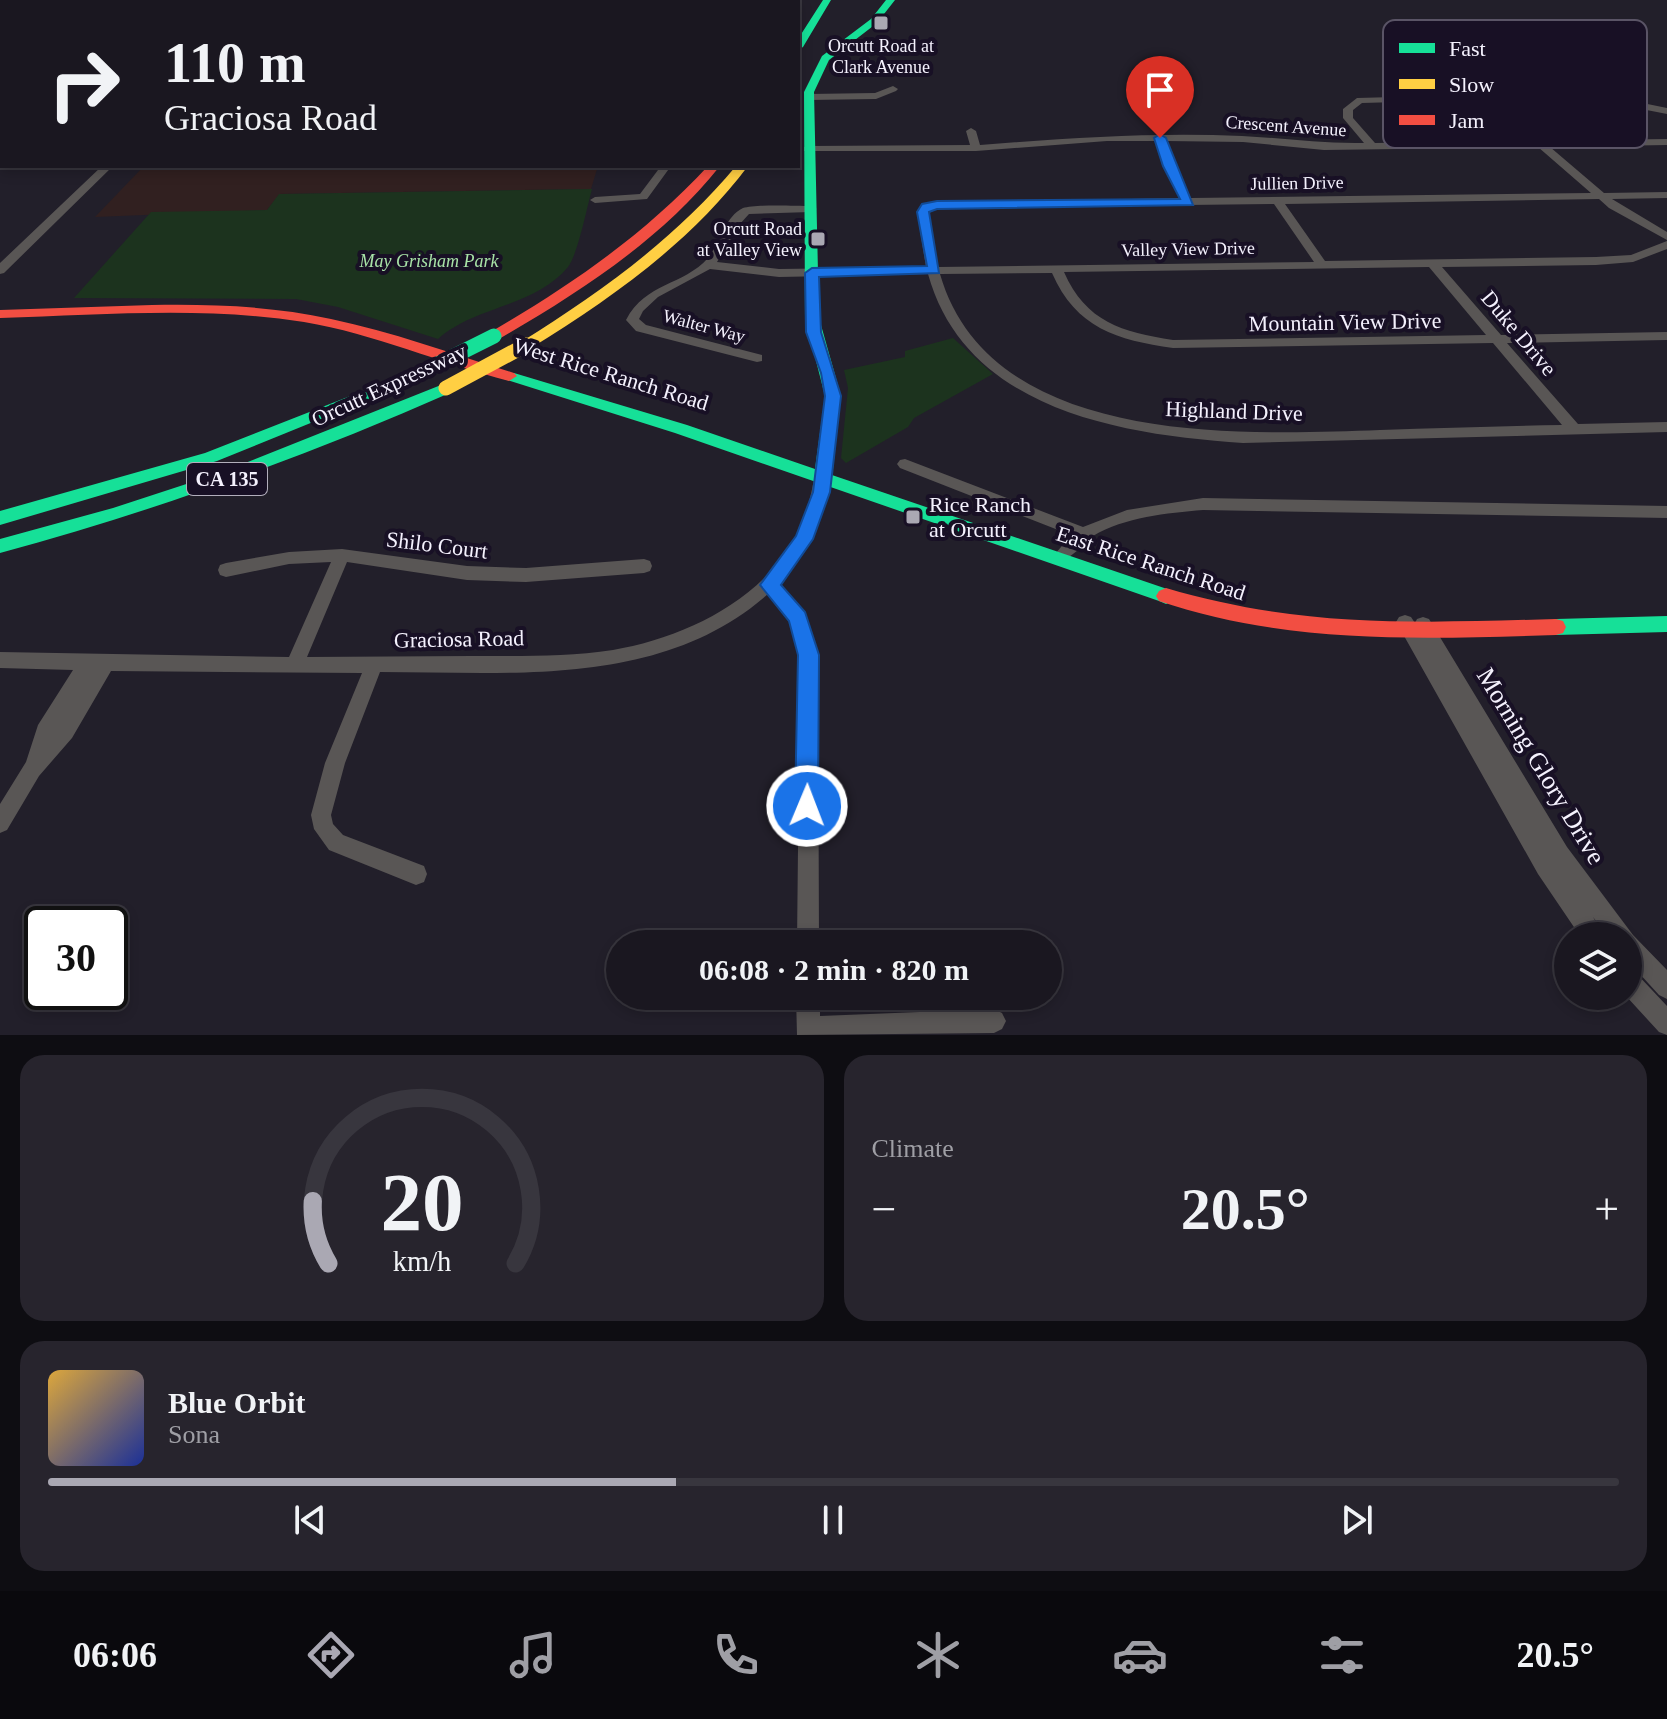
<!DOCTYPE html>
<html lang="en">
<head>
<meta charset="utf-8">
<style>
	:root { --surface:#1a1720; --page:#27242d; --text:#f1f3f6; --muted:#9f9fa5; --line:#38363e; --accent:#aaa8b3 }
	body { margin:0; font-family:"Times New Roman",serif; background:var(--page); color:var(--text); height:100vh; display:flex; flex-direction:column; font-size:30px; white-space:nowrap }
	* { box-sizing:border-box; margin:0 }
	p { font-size:26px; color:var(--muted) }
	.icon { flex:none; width:44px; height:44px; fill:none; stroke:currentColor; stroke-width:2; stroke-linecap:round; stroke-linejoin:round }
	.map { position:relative; height:1035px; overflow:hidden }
	.side { display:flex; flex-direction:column; gap:20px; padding:20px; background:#0e0d12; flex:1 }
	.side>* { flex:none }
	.guide { position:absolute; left:0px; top:0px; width:800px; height:168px; box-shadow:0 4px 12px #0003,0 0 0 2px var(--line); background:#1a1720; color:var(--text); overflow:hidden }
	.fabs { position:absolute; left:1554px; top:922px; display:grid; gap:16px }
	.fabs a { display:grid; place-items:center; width:88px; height:88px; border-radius:50%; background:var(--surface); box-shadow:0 4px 12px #0003,0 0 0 2px var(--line); font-size:40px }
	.speed { position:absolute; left:24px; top:906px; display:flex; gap:16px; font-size:40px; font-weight:700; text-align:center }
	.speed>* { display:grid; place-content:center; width:104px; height:104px; border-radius:50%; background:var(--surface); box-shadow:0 4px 12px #0003,0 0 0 2px var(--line); line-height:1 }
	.speed .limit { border:4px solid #111; border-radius:12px; background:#fff; color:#111 }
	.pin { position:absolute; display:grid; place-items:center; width:68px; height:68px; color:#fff; margin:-82px -34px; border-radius:50% 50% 50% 0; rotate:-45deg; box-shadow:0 0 8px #0007 }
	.pin .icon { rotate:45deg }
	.me { position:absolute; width:88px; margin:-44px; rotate:1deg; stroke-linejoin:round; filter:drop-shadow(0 0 6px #0008) }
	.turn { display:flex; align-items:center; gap:28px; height:168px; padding:0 32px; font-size:36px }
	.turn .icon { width:104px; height:104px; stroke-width:2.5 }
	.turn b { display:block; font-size:56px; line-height:68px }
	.big { font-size:60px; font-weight:700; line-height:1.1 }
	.side .widget { flex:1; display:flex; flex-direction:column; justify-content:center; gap:12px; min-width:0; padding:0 28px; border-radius:24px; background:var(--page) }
	.side .dial { align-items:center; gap:0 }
	.dial svg { height:208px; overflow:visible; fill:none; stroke:var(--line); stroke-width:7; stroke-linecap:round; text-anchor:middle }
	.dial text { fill:var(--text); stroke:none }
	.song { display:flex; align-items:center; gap:24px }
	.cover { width:96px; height:96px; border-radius:12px; background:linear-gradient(135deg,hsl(40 70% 55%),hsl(230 70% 35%)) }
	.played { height:8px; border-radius:4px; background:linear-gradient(90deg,var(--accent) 40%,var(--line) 40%) }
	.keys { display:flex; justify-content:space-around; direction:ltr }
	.heat { display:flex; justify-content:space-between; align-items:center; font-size:44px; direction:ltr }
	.side .tiles { flex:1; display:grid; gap:20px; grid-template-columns:1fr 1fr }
	.widget:last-child { grid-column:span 2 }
	.trip { position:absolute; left:606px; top:930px; width:456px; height:80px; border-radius:40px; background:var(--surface); box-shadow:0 4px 12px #0003,0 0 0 2px var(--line); font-weight:700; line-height:80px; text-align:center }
	.menu { display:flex; height:128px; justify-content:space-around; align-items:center; background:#0a090d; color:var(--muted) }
	.menu .icon { width:56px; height:56px }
	.menu .on { color:var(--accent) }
	.menu b { font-size:36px; color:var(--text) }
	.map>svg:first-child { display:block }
</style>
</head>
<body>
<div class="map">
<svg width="1667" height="1035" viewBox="0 0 1667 1035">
	<rect width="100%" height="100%" fill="#221f2a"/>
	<path fill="#312020" d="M 144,166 L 598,166 L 591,189 L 280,194 L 267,210 L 95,217 Z"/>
	<path fill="#1c331e" d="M 592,189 C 587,207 578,254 568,267 C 535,307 474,306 438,339 L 338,307 L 296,299 L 74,298 L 151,212 L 267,210 L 279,194 Z
		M 953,338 L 993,374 L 914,418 L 908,427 L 846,463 L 841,458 L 848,388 L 844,370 L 905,357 L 905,351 Z"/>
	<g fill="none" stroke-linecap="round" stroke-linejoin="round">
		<path fill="#595655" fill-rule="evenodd" d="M 492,0 L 500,0 L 491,2 Z
			M 2,32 L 2,39 L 0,40 L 0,33 Z
			M 0,80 L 2,80 L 2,86 L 0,86 Z
			M 893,86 L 898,89 L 896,91 L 876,99 L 809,100 L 804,97 L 809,94 L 875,93 Z
			M 1542,93 L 1623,99 L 1667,108 L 1667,114 C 1566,93 1464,101 1362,103 L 1353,110 L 1353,118 L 1375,143 L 1667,139 L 1667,145 L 1550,147 L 1604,193 L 1667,192 L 1667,198 L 1612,199 L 1667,232 L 1667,240 L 1609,208 L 1599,199 L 1285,204 L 1325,261 L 1596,257 L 1631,255 L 1667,241 L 1667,249 L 1633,262 L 1596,265 L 1442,267 L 1501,335 L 1667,332 L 1667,340 L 1507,343 L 1578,424 L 1667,422 L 1667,432 L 1243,443 C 1123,435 966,411 928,274 L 779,277 L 710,269 L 658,297 L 643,311 L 639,319 L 646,325 L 762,355 L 762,361 L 757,362 L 636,331 L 626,320 C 646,282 683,286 708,258 C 720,244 725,216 743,208 C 755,204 796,206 811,206 L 817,209 L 811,212 L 749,214 L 739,225 L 717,262 L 779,269 L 926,267 L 917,212 L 933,203 L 1180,198 L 1164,166 L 1156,141 L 1107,141 L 976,151 L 804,151 L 804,147 L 808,146 L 970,145 L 966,131 L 971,128 L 976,131 L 980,145 C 1068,138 1155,132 1242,136 C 1283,138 1323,144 1364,143 L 1343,118 L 1343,109 L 1357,98 ZM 1166,141 L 1243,142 L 1324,150 L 1538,147 L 1591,193 L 1191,198 L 1174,166 ZM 1274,204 L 1314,262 L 938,267 L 929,213 L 939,208 ZM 1429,267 L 1486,335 L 1173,340 C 1122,332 1086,322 1064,272 ZM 1052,273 C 1076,328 1117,340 1173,348 L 1493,343 L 1562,425 C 1502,426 1441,428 1380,430 C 1239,435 990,447 940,274 Z
			M 2,128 L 2,134 L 0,135 L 0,129 Z
			M 102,166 L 113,166 L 4,273 L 0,274 L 0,263 Z
			M 661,166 L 671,166 L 647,199 L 595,203 L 590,200 L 595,197 L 640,194 Z
			M 905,459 L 1083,527 L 1127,510 L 1203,498 L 1667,506 L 1667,518 L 1203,510 C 1167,513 1125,517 1093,536 C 1082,543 1072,562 1058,558 L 1056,553 L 1071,535 L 900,468 L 897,464 L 900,460 Z
			M 824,464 L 832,469 C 824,514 808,548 779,584 L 804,612 L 818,655 L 819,944 L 797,944 L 800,655 L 790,620 L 768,594 C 662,688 511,672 380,672 L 345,763 L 331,815 L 333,824 L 343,835 L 424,866 L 427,874 L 424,882 L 416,885 L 329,850 L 314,829 L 311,815 L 325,763 L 362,673 L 111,671 L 72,738 L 39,776 L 7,830 L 0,833 L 0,804 L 26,762 L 38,725 L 73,670 L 0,668 L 0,652 L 289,657 L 331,562 L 289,564 L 226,577 L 220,575 L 218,570 L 220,565 L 226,563 L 289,552 L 342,549 L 467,566 L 526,568 L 644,559 L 650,561 L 652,566 L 650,571 L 644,573 L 526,582 L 467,580 L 347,562 L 307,657 C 362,657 417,656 472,656 C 519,656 566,657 613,650 C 685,638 768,598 800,528 C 809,509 812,489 816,469 Z
			M 1405,615 L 1411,617 L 1415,623 L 1417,619 L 1423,617 L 1429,619 L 1567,847 L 1633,935 L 1667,970 L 1667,999 L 1659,995 L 1628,961 L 1628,936 L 1608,936 L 1593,917 L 1604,936 L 1580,936 L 1538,874 L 1399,627 L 1396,622 L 1399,617 Z
			M 1628,969 L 1636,973 L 1667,1006 L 1667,1035 L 1659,1032 L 1626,996 L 1628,996 Z
			M 796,996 L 820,996 L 820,1016 L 994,1009 L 1002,1013 L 1006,1021 L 1002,1029 L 994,1033 L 797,1035 Z"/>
		<path fill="#16e098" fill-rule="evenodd" d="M 720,0 L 728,0 L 729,2 L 721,2 Z
			M 823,0 L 831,0 L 803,47 L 798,50 L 798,39 Z
			M 886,0 L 895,0 L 877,23 L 829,60 L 814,92 L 819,318 L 841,396 L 833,469 L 829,474 L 1173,591 L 1176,596 L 1173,601 L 1166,604 L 1159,601 L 675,433 L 504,379 L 501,376 L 504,373 L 514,373 L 687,425 L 815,469 L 825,396 L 805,318 L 804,92 L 822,56 L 871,19 Z
			M 414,371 L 422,376 L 419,379 L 217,461 L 0,525 L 0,511 L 205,453 Z
			M 446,383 L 454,388 L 452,392 C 305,457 155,511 0,553 L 0,539 L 113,508 L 220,473 Z
			M 1667,616 L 1667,632 L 1556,635 L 1549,633 L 1546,627 L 1549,621 L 1556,619 Z"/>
		<path fill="#ffcf43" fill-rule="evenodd" d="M 736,166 L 748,166 C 690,243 612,298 531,348 L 521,348 L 521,342 C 601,292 675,239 736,166 Z"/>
		<path fill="#f24e42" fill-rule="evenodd" d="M 708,166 L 720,166 C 661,240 580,292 499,339 L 489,339 L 489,333 C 570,286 644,235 708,166 Z
			M 152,305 C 212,304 272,306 331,319 C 393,332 453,354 514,373 L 517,376 L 509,381 C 440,363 375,334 304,322 C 204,306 101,315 0,318 L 0,310 Z
			M 1166,588 C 1301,628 1417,623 1556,619 L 1563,621 L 1566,627 L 1563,633 L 1556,635 C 1421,639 1289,645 1159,601 L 1156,596 L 1159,591 Z"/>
		<path stroke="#16e098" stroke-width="15" d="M 414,376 L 494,336"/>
		<path stroke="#ffcf43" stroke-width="15" d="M 446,388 L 526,345"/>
	</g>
	<path fill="#1a73e8" stroke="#114b97" stroke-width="2" d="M 1160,134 L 1166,138 L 1193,205 L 937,209 L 929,212 L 939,273 L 819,277 L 821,332 L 841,396 L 830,492 L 813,539 L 781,585 L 805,612 L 819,655 L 818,806 L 815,814 L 807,817 L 798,814 L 795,806 L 798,655 L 789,621 L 760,585 L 796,536 L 813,492 L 825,396 L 821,373 L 806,332 L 805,273 L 812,268 L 927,266 L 917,212 L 922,204 L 937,201 L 1180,199 L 1163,166 L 1154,138 Z"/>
	<g fill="#aaa8b3" stroke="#181025" stroke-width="3">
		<rect x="873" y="15" width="16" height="16" rx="4"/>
		<rect x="810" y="231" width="16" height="16" rx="4"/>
		<rect x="905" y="509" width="16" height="16" rx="4"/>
	</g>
	<g text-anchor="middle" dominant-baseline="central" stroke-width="8" stroke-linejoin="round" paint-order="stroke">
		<g font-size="18" fill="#f4f1fd" stroke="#181025">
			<text x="881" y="46">Orcutt Road at<tspan x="881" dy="21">Clark Avenue</tspan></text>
			<text x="802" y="229" text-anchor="end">Orcutt Road<tspan x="802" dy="21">at Valley View</tspan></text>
		</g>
		<g font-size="18" fill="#f4f1fd" stroke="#181025">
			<text transform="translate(1286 126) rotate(4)">Crescent Avenue</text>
			<text transform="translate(1297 183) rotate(-1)">Jullien Drive</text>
			<text transform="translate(1188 249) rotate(-1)">Valley View Drive</text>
			<text transform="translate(704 326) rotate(15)">Walter Way</text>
		</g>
		<g font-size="18" font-style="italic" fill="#a8e3a7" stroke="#181025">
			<text x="429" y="261">May Grisham Park</text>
		</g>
		<rect fill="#181025" stroke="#b2aebc" stroke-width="2" x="187" y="463" width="80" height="32" rx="6"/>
		<g font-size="20" font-weight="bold" fill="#f4f1fd">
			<text x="227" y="479">CA 135</text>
		</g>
		<g font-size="22" fill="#f4f1fd" stroke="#181025">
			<text transform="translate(1345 322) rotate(-1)">Mountain View Drive</text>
			<text transform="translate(1519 333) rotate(50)">Duke Drive</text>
			<text transform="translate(611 374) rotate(17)">West Rice Ranch Road</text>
			<text transform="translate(389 385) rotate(-25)">Orcutt Expressway</text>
			<text transform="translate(1234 411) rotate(2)">Highland Drive</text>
			<text transform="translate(437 545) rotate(7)">Shilo Court</text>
			<text transform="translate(1151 563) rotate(18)">East Rice Ranch Road</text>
			<text transform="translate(459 639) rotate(-1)">Graciosa Road</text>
		</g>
		<g font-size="22" fill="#f4f1fd" stroke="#181025" text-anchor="start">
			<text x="929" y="504">Rice Ranch<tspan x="929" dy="25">at Orcutt</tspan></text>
		</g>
		<g font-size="26" fill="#f4f1fd" stroke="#181025">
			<text transform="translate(1541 766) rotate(59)">Morning Glory Drive</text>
		</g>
	</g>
	<rect x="1383" y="20" width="264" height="128" rx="12" fill="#181025" stroke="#5a5466" stroke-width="2"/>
	<rect x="1399" y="43" width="36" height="10" fill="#16e098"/>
	<rect x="1399" y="79" width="36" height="10" fill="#ffcf43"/>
	<rect x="1399" y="115" width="36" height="10" fill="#f24e42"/>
	<g font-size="22" fill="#f4f1fd">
		<text x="1449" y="56">Fast</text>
		<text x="1449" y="92">Slow</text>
		<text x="1449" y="128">Jam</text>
	</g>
</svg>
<div class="fabs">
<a><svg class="icon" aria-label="layers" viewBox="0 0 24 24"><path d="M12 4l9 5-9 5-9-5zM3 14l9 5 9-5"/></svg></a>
</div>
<div class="speed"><div class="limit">30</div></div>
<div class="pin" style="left:1160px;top:138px;background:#d93025"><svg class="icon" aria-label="arrive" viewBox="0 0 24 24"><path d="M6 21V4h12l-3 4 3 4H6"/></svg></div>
<svg class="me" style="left:807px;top:806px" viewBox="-20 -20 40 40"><circle r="17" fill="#1a73e8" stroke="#fff" stroke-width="3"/><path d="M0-11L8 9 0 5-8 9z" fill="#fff"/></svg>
<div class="trip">06:08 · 2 min · 820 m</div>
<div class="guide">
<div class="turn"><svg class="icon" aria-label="right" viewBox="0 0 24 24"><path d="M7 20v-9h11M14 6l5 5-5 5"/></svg><div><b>110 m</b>Graciosa Road</div></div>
</div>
</div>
<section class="side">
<div class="tiles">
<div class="widget dial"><svg viewBox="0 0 100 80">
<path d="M14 69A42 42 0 1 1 86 69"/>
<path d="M14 69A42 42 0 0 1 8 45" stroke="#aaa8b3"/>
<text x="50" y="56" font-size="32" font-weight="700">20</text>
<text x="50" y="72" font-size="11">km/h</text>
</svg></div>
<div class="widget"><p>Climate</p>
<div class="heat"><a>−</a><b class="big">20.5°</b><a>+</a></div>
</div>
<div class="widget">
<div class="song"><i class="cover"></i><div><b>Blue Orbit</b><p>Sona</p></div></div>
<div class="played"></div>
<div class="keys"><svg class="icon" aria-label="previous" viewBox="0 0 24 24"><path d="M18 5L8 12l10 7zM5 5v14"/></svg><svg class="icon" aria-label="pause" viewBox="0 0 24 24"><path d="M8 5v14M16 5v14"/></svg><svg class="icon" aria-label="next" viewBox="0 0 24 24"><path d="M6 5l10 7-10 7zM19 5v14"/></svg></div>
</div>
</div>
</section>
<nav class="menu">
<b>06:06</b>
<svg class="icon on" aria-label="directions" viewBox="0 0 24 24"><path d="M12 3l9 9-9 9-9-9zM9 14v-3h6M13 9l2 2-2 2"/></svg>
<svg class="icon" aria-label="music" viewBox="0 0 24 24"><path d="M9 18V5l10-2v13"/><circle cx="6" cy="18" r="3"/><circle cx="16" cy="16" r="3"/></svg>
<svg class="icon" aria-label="phone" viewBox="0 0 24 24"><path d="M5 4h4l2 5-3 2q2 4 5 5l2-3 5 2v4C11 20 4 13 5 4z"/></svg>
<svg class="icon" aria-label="climate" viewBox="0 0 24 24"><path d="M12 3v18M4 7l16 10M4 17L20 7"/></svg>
<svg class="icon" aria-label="car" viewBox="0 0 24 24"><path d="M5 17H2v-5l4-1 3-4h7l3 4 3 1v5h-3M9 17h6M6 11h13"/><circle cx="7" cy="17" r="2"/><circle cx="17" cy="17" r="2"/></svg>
<svg class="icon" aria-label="filters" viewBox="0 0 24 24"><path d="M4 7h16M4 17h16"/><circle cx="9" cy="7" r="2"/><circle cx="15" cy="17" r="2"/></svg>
<b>20.5°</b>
</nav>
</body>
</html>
